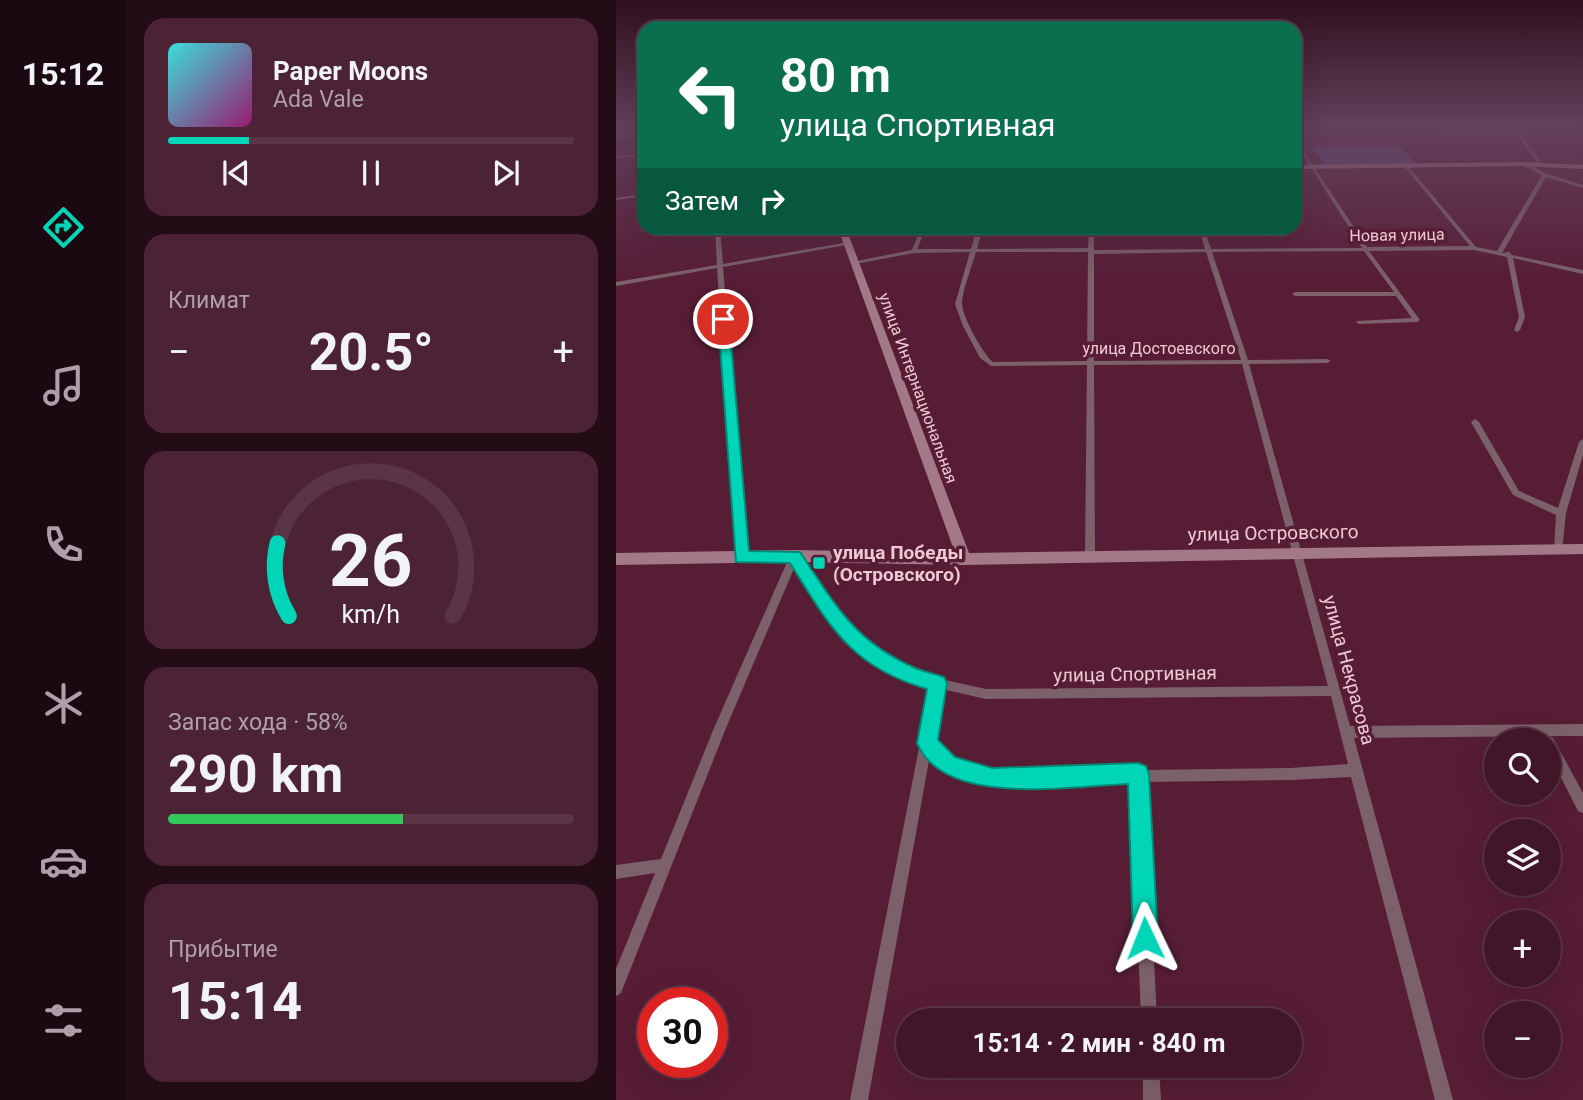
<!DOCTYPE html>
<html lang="ru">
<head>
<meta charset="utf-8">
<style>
	:root { --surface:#411628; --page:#4c2334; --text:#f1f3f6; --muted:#ae9fa8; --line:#5a3545; --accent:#00d5b7 }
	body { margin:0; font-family:Roboto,sans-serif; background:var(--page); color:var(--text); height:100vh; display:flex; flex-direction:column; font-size:26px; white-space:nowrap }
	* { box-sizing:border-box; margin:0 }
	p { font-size:23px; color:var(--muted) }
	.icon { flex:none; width:38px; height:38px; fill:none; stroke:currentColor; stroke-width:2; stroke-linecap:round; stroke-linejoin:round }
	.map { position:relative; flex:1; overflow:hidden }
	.sheet { display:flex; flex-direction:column; gap:18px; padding:18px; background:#240c16; width:490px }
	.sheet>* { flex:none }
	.top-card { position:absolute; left:21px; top:21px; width:665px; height:214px; border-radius:21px; box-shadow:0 7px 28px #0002,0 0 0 2px var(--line); background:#0b6e4f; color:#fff; overflow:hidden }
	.buttons { position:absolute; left:868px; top:728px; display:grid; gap:14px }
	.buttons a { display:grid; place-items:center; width:77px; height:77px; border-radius:50%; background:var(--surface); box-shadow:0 7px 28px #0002,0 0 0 2px var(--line); font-size:35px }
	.speed { position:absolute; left:21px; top:987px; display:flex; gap:14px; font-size:35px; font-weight:700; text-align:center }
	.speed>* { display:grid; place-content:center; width:91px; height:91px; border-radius:50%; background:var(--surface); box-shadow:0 7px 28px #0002,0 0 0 2px var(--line); line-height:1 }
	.speed .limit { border:10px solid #d22; background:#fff; color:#111 }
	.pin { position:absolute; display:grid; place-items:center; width:60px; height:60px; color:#fff; margin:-30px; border:4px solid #fff; border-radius:50%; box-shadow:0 2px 7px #0007 }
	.me { position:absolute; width:77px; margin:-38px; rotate:358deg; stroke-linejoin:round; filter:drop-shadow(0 0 5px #0008) }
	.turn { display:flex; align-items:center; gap:24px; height:147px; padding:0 28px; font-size:32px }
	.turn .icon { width:91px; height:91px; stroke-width:2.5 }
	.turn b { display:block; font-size:49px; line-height:60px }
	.then { display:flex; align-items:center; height:66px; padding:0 28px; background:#0003; gap:14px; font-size:26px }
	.big { font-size:52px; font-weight:700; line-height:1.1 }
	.sheet .widget { flex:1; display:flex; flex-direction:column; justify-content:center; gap:10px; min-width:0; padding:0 24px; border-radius:21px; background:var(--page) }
	.sheet .dial { align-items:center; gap:0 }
	.dial svg { height:182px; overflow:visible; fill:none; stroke:var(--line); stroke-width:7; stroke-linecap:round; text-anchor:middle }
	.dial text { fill:var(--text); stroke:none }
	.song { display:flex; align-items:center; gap:21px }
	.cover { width:84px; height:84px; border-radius:10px; background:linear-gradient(135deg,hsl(180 70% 55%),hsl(320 70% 35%)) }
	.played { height:7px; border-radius:4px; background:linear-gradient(90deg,var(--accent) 20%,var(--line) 20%) }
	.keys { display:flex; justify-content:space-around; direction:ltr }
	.heat { display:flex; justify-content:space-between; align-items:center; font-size:38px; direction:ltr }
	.charge { height:10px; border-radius:5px; background:linear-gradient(90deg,#34c759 58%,var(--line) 0) }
	.trip { position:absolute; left:280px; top:1008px; width:406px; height:70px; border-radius:35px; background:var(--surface); box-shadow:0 7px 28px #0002,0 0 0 2px var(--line); font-weight:700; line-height:70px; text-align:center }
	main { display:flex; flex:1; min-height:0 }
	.dock { display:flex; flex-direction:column; width:126px; justify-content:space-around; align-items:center; background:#1a0910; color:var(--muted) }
	.dock .icon { width:49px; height:49px }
	.dock .selected { color:var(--accent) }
	.dock b { font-size:32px; color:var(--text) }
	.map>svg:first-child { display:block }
</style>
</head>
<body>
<main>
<nav class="dock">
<b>15:12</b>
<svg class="icon selected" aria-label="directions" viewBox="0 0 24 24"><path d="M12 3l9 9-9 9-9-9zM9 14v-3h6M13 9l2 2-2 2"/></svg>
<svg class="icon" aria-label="music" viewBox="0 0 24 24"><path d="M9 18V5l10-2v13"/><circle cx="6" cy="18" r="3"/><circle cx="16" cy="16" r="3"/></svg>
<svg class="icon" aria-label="phone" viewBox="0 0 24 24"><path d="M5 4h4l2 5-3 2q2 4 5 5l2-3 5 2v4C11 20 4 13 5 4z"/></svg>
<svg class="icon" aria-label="climate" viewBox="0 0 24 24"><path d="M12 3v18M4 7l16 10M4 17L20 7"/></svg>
<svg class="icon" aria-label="car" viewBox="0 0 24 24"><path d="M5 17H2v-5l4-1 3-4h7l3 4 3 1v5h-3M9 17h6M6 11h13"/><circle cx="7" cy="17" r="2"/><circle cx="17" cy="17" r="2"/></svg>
<svg class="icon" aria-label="filters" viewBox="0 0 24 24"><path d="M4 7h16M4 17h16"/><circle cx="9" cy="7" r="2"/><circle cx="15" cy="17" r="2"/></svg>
</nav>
<section class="sheet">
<div class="widget">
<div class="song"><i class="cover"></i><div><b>Paper Moons</b><p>Ada Vale</p></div></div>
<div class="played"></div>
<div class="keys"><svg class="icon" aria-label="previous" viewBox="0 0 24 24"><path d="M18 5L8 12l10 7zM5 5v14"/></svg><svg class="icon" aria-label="pause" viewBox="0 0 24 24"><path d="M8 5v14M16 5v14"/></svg><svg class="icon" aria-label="next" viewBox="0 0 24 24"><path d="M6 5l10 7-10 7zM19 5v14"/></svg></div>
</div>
<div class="widget"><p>Климат</p>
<div class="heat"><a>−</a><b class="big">20.5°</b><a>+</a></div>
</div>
<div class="widget dial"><svg viewBox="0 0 100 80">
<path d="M14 69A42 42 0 1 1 86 69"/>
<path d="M14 69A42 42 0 0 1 9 37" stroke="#00d5b7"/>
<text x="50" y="56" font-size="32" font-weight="700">26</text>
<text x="50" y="72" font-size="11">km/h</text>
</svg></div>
<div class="widget"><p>Запас хода · 58%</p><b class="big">290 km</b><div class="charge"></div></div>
<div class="widget"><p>Прибытие</p><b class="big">15:14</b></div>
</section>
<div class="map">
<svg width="967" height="1100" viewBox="0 0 967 1100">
	<rect width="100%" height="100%" fill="#571d35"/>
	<path fill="#65223d" d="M 826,128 L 893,128 L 904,144 L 885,143 L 886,147 L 834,142 Z"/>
	<path fill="#594b78" d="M 696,147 L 784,147 L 801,165 L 708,165 Z"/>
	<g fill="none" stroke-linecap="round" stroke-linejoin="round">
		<path stroke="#032335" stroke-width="2" d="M 0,143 L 28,141"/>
		<path fill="#7d616a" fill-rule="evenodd" d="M 3,128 L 7,128 L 0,132 L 0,129 Z
			M 896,128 L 900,128 L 927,165 L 923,165 Z
			M 679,138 L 751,247 L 854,246 L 788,166 L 792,166 L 860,247 L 881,251 L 926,175 L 906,165 L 906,163 L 910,163 L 931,174 L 967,185 L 967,188 L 930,177 L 886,253 L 893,252 L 896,255 L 967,270 L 967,274 L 897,258 L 909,317 L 904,330 L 901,332 L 898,330 L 903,317 L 891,257 L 858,250 L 753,251 L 804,320 L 801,322 L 743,324 L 740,322 L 741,321 L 796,318 L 780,296 L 679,296 L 676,294 L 679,292 L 778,292 L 748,251 L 596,252 L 632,360 L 711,359 L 715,361 L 711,363 L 633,364 L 734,726 L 967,724 L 967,736 L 933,736 L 937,738 L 967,793 L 967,813 L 962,811 L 933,754 L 933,740 L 928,740 L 929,738 L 933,736 L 738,738 L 837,1100 L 819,1100 L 735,777 L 675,780 L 529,782 L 541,1020 L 525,1020 L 516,782 L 376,784 C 352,780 331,773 314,755 L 252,1100 L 234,1100 L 315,687 C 246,672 213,622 179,566 L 110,728 L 5,993 L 0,996 L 0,969 L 39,873 L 0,879 L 0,865 L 45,859 L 98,728 L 175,553 L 181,553 L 208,595 L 239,634 L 258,651 L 278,664 L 297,673 L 370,689 L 712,686 L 626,364 L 478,365 L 479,556 L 477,559 L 471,559 L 469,556 L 471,365 L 375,366 L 364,358 L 347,326 L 339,304 L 354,252 L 298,253 L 239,264 L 236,262 L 296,250 L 305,228 L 310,228 L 301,249 L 355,249 L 360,231 L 363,229 L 366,231 L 361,249 L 472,248 L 473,228 L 478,228 L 478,250 L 589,249 L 583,228 L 588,228 L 595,249 L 746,248 L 679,142 ZM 360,252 L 472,252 L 471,361 L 377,362 C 367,354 345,315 346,302 C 347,289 356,266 360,252 ZM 590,252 L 625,360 L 478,361 L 478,254 ZM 326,689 L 370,699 L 715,696 L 732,764 L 675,768 L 527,770 L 522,768 L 517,770 L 376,772 C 351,767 333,759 316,740 Z
			M 28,153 L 28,155 L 0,158 L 0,156 Z
			M 28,194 L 28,196 L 0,200 L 0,198 Z
			M 99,228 L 104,228 L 107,264 L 233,242 L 236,244 L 107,267 L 131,557 L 129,560 L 123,560 L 121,557 L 101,268 L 0,286 L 0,282 L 101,265 Z
			M 859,419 L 863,422 L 903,491 L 942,508 L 963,442 L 967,439 L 967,455 L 950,513 L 946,552 L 940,552 L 938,549 L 940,515 L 897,495 L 855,422 Z
			M 527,1066 L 543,1066 L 545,1100 L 527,1100 Z"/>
		<path fill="#a47987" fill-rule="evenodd" d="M 908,162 L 967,165 L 967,169 L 908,166 L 679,169 L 679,165 Z
			M 222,228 L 230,228 L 353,553 L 967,544 L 967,554 L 348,565 L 178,562 L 0,565 L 0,553 L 178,550 L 339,553 Z"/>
	</g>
	<linearGradient id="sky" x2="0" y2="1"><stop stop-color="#30101d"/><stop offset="0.45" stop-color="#63405c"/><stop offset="1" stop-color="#63405c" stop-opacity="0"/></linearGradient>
	<rect width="967" height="282" fill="url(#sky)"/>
	<path fill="#00d5b7" stroke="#008a77" stroke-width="2" d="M 107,316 L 113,319 L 133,551 L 184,552 C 219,604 237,640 297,667 C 307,672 318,673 328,677 L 331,683 L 322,740 L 339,757 L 376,768 L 522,763 L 530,766 L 533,774 L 542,938 L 538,947 L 529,950 L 521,947 L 517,938 L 512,784 C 455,786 328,808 301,743 L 311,689 C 234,667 213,625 174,563 L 120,562 L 102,319 Z"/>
	<rect fill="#00d5b7" stroke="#571d35" stroke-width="2.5" x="196" y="556" width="14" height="14" rx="3.5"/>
	<g text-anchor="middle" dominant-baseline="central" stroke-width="7" stroke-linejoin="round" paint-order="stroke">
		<g font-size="16" fill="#eec9d4" stroke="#571d35">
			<text transform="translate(781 235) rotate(-1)">Новая улица</text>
			<text x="543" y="348">улица Достоевского</text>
			<text transform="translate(302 388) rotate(70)">улица Интернациональная</text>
		</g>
		<g font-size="19" fill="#eec9d4" stroke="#571d35">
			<text transform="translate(657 533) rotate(-1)">улица Островского</text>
			<text transform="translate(733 670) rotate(75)">улица Некрасова</text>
			<text transform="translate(519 674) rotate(-1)">улица Спортивная</text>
		</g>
		<g font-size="19" font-weight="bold" fill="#eec9d4" stroke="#571d35" text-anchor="start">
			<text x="217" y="552">улица Победы<tspan x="217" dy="22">(Островского)</tspan></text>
		</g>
	</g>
</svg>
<div class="buttons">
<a><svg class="icon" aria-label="search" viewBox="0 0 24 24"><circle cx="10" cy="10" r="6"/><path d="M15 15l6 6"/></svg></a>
<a><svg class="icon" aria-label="layers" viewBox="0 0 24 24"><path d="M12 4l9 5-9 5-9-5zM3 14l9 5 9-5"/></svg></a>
<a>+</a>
<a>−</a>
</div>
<div class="speed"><div class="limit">30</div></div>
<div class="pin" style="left:107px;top:319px;background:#d93025"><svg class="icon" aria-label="arrive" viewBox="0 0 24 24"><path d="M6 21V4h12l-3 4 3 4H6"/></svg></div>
<svg class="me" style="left:529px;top:938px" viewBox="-20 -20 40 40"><path d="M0-17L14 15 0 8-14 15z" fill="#00d5b7" stroke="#fff" stroke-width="4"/></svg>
<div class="trip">15:14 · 2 мин · 840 m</div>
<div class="top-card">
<div class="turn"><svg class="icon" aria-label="left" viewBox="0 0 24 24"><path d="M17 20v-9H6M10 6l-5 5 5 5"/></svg><div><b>80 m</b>улица Спортивная</div></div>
<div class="then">Затем<svg class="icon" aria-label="right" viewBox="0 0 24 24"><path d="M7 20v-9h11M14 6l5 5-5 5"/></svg></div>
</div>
</div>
</main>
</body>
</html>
